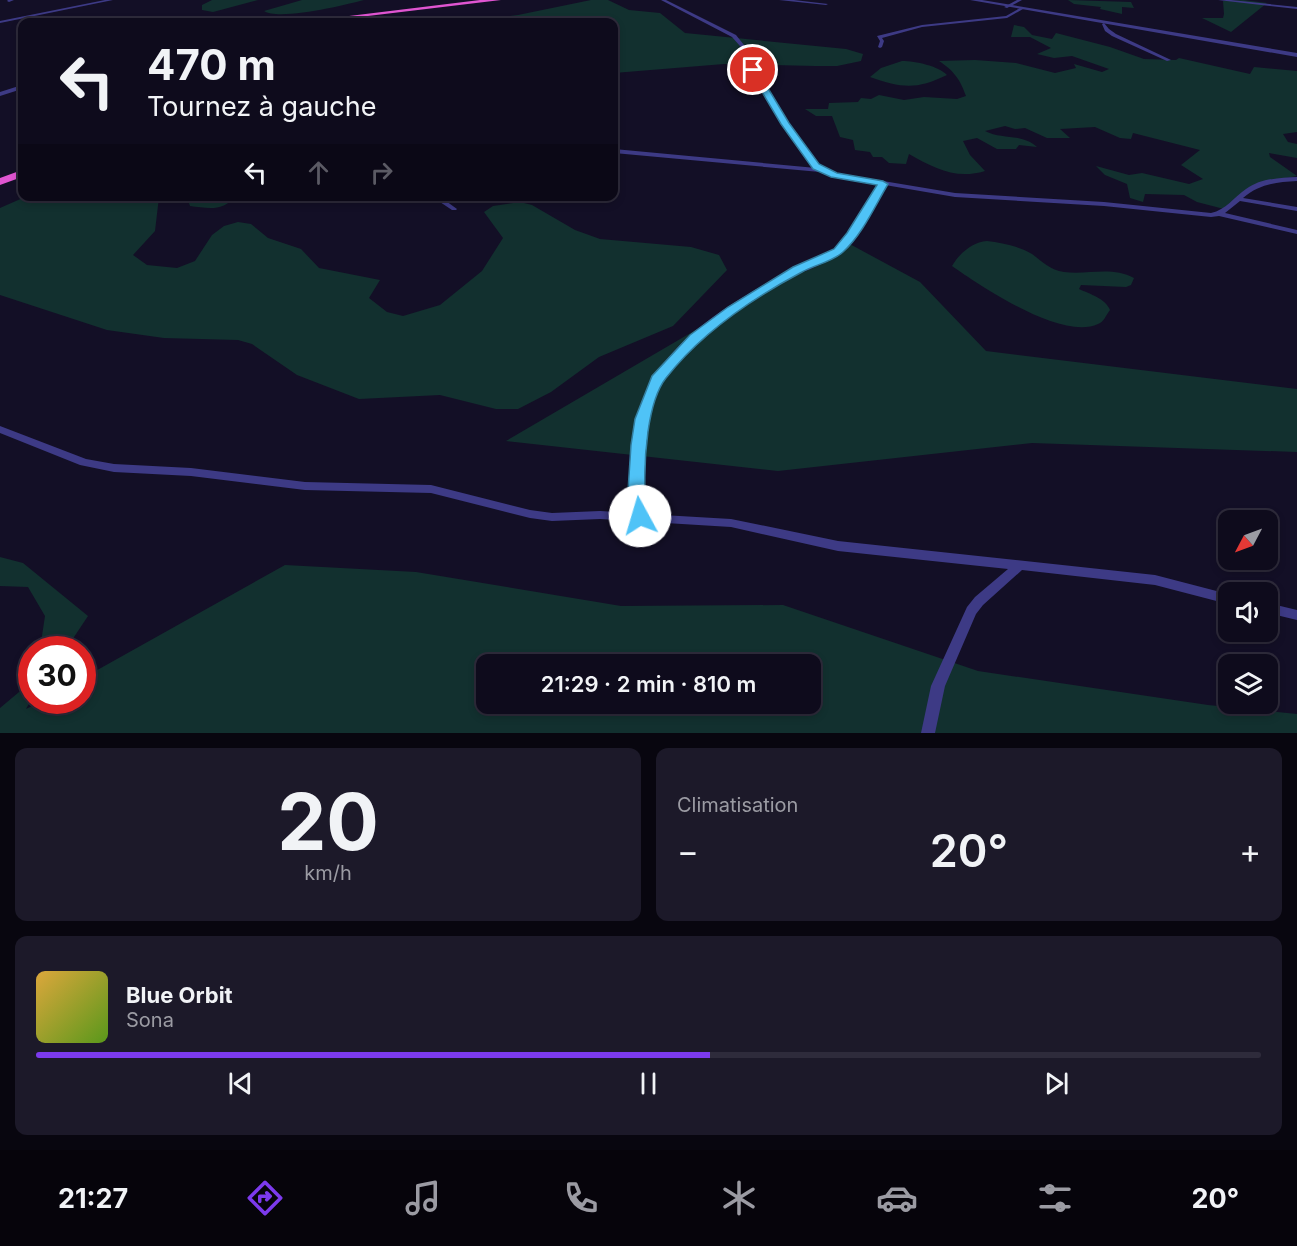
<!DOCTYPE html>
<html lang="fr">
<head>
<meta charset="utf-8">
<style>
	:root { --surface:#0e0b1c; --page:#1c1929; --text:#f1f3f6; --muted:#9b9ba3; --line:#2e2b3b; --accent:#7c3aed }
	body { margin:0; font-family:Inter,sans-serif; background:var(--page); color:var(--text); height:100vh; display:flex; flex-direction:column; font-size:22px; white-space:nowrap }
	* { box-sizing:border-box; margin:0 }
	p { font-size:20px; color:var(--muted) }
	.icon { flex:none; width:33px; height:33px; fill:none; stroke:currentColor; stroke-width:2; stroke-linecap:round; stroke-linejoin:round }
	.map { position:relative; height:733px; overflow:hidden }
	.sheet { display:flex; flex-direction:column; gap:15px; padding:15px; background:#08060f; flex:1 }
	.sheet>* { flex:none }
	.hud { position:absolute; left:18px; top:18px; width:600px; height:183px; border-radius:12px; box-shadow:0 3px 9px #0003,0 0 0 2px var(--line); background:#0e0b1c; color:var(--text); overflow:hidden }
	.needle { width:39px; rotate:229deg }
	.tools { position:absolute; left:1218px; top:510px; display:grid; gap:12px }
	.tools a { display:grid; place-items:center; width:60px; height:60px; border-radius:12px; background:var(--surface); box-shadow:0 3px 9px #0003,0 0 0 2px var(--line); font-size:30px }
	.speed { position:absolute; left:18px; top:636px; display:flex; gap:12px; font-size:30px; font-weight:700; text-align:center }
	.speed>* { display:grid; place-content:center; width:78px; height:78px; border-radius:50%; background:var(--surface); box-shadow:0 3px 9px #0003,0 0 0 2px var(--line); line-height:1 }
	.speed .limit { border:9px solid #d22; background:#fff; color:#111 }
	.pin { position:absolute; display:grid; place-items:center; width:51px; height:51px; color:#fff; margin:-26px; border:3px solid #fff; border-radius:50%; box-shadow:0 2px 6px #0007 }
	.me { position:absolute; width:66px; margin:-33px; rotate:354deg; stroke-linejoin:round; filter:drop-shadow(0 0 4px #0008) }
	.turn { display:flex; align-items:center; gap:21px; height:126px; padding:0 30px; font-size:27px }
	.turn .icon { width:78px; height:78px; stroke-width:2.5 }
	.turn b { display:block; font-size:42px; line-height:51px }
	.lanes { display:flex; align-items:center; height:57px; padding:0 30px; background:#0003; justify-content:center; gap:30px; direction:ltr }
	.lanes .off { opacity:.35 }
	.big { font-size:45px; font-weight:600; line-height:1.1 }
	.sheet .widget { flex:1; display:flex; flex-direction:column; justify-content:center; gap:9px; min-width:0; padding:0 21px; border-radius:12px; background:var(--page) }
	.sheet .dial { align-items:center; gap:0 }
	.dial b { font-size:78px; line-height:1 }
	.song { display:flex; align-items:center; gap:18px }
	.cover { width:72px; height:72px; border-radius:9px; background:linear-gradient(135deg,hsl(40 70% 55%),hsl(90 70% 35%)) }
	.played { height:6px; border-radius:3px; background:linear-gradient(90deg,var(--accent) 55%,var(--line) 55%) }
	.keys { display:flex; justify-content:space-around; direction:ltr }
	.heat { display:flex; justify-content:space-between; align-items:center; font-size:33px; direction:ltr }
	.sheet .tiles { flex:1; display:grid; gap:15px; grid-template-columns:1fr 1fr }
	.widget:last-child { grid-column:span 2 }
	.trip { position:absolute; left:476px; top:654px; width:345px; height:60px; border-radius:12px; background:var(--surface); box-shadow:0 3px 9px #0003,0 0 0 2px var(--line); font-weight:600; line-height:60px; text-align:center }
	.tab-bar { display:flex; height:96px; justify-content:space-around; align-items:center; background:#06040b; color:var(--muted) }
	.tab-bar .icon { width:42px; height:42px }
	.tab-bar .current { color:var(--accent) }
	.tab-bar b { font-size:27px; color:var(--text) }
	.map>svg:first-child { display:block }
</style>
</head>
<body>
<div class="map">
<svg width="1297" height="733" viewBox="0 0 1297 733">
	<rect width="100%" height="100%" fill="#130f26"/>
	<path fill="#12302f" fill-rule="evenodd" d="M 212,0 L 258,0 L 213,12 L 202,10 L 202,5 Z
		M 302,0 L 364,0 C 345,5 279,21 264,11 Z
		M 591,0 L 608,0 L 629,10 L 660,13 L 685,33 L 846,49 L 863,54 L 861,61 L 837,66 L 816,66 L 724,64 L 614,73 L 614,22 L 457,22 L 518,15 Z
		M 1068,0 L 1131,2 L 1134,8 L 1122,7 L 1122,14 L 1100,9 L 1101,7 L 1074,4 Z
		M 1243,0 L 1267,3 L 1231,32 L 1202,18 L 1223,18 L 1224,14 L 1223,1 Z
		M 1014,25 L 1024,27 L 1032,35 L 1052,39 L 1056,33 L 1110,47 L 1144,59 L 1176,60 L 1179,58 L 1250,74 L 1254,67 L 1297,71 L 1297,132 L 1283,134 L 1288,142 L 1297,144 L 1297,158 L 1269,153 L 1270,157 L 1297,176 L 1262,182 L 1224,209 L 1197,202 L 1184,195 L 1145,194 L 1143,202 L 1130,198 L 1127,184 L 1105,175 L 1096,166 L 1129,175 L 1142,173 L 1189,184 L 1203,179 L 1181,165 L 1200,150 L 1133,133 L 1131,139 L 1120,138 L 1095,127 L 1060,129 L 1070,138 L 1047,138 L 1025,128 L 1015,129 L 1005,126 L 985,131 C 1002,140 1022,133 1037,147 L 1019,145 L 1016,149 L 997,149 L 977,138 L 963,141 L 970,155 L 985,171 C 956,180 934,168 909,154 L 906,164 L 889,163 L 882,157 L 873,157 L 870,152 L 855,150 L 853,140 L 840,137 L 832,116 L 816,116 L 805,109 L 828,109 L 829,103 L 858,102 L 861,98 L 871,99 L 879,95 L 904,100 L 924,97 L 957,99 L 966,96 C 960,79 954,71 939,61 L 975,60 L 1016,63 L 1055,73 L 1076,68 L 1074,64 L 1102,72 L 1109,69 L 1072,56 L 1054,58 L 1037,54 L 1051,48 L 1030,37 L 1011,37 Z
		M 902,61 C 916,61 938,66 947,75 C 916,90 902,88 870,77 L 881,68 Z
		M 25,197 L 159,197 L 155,231 L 133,255 L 147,265 L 177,268 L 195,261 L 212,235 L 224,226 L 238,222 L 251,224 L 268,238 L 301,249 L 319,268 L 380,280 L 369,298 L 387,312 L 403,316 L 440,305 L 482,271 L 503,238 L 484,212 L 493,206 L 520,202 L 532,205 L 575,230 L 600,239 L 691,247 L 719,255 L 727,270 L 673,326 L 599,357 L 551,392 L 518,409 L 496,409 L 440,395 L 359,399 L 297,375 L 252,344 L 238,340 L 164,338 L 107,330 L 0,295 L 0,208 Z
		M 187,197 L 187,196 L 234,197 C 223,212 207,208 190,206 Z
		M 987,241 C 1002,243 1019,246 1032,254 C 1043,262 1050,270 1064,272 C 1088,275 1112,266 1134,278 L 1131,285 L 1126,287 L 1081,285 L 1079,289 C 1090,294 1106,299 1110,310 C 1106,315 1104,322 1098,324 C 1062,341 982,287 952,266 C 959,254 972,242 987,241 Z
		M 846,242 L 920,282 L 986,351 L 1297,389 L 1297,452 L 1032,443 L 778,471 L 506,441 Z
		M 0,557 L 23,563 L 88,616 L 66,649 L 40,649 L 45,616 L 28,587 L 0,586 Z
		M 285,565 L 416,572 L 621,606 L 783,605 L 978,671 L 1208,705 L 1297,714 L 1297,733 L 0,733 L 0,708 L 31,682 L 31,700 L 26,709 L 42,701 L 82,700 L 83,678 ZM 486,664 L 810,664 L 810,704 L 486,704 Z"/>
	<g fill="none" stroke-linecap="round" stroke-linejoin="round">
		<path fill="#3d3a85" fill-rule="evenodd" d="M 8,0 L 14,0 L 9,2 L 7,1 Z
			M 105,0 L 113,0 L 0,23 L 0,21 Z
			M 661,0 L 666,0 L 736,35 L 752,55 L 755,70 L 787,123 L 823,169 L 835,173 L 955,193 L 1104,202 L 1211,213 C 1226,210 1234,197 1246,189 C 1261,178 1280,178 1297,177 L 1297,181 C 1276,182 1259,184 1243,198 L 1297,207 L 1297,211 L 1240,201 L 1225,213 L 1297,230 L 1297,234 L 1219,216 L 1211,217 L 1104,206 L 955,197 L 885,185 C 874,206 864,230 846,247 C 828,266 800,271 778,283 C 734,308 677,345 656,392 C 638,429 640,474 645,514 L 731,519 L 838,541 L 1155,575 L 1228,594 L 1228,604 L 1155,585 L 1022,570 L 983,605 L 976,614 L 945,686 L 935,733 L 921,733 L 931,686 L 967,607 L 975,597 L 1008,569 L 838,551 L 731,527 L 600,519 L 552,521 L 530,518 L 431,493 L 305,490 L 191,476 L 114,472 L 80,465 L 0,433 L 0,426 L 86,459 L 114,464 L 191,468 L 305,482 L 431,485 L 530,510 L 552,513 L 600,511 L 634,513 C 630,473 629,429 646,392 C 670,341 724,307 771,281 C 793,268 821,263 840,246 C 857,229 867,205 879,184 L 834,177 L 820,172 L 614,153 L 614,149 L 816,168 L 782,124 L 751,70 L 748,55 L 732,37 Z
			M 779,0 L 794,0 L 828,4 L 826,5 Z
			M 1017,0 L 1022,0 L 1007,8 L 1004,7 Z
			M 1218,0 L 1231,0 L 1297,7 L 1297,9 Z
			M 1020,8 L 1023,9 L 1007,18 L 922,27 L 882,38 L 884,41 L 882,47 L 880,48 L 878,47 L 880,41 L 877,36 L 922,25 L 1006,16 Z
			M 1104,23 L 1109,29 L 1116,34 L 1171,60 L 1167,61 L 1112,36 L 1105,31 L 1102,24 Z
			M 22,85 L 22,89 L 0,96 L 0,92 Z
			M 431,196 L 439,196 L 457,209 L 456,210 L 452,210 Z
			M 1268,603 L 1297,610 L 1297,620 L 1268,613 Z"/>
		<path fill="#3d3a85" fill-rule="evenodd" d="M 970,0 L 982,0 L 1297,53 L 1297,57 Z"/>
		<path fill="#e055d1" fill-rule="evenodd" d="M 480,0 L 501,0 L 318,22 L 300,22 Z
			M 22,170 L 22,177 L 0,185 L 0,178 Z"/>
	</g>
	<path fill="#4fc3f7" stroke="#337fa1" stroke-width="1.5" d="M 753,67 L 757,70 L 789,123 L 819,164 L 837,173 L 883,181 L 888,184 C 875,206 862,235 843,252 C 832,262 814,265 802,272 C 751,299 701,333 666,378 C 647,402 644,460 645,489 C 645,499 651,512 646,521 L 640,522 L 634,521 L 628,491 L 631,445 L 635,419 L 652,376 L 690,335 L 728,307 L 793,267 L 834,249 L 847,233 L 877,185 L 831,177 L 813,169 L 781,124 L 749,70 Z"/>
</svg>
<div class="tools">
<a><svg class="needle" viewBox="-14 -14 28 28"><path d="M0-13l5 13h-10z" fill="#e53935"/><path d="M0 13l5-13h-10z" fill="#9b9ba3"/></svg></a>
<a><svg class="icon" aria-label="sound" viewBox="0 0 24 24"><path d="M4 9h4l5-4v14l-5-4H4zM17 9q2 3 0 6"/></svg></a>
<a><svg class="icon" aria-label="layers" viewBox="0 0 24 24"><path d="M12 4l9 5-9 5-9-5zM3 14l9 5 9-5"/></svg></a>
</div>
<div class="speed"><div class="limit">30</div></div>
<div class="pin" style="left:753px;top:70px;background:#d93025"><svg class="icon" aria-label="arrive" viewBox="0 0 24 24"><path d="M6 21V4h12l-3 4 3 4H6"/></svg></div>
<svg class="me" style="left:640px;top:516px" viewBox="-20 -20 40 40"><circle r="19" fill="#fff"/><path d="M0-13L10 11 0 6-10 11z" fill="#4fc3f7"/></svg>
<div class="trip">21:29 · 2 min · 810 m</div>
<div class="hud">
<div class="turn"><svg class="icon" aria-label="left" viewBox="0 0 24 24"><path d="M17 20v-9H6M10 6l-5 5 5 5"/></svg><div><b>470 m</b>Tournez à gauche</div></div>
<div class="lanes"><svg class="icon" aria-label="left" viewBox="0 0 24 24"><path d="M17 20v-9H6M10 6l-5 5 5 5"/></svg><svg class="icon off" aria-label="ahead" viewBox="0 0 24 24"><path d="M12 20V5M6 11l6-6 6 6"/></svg><svg class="icon off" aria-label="right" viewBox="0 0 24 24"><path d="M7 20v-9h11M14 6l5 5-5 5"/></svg></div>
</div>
</div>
<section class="sheet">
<div class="tiles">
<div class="widget dial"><b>20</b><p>km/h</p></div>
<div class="widget"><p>Climatisation</p>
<div class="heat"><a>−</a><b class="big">20°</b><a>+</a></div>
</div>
<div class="widget">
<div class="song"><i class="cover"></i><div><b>Blue Orbit</b><p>Sona</p></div></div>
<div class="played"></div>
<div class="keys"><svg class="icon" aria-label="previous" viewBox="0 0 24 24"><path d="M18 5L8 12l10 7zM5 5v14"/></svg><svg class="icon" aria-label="pause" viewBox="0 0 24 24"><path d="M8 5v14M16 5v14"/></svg><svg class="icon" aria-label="next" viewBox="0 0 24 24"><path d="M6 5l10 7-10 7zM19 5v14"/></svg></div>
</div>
</div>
</section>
<nav class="tab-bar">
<b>21:27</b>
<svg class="icon current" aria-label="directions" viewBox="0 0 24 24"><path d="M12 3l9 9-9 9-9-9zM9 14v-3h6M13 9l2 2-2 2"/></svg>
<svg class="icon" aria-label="music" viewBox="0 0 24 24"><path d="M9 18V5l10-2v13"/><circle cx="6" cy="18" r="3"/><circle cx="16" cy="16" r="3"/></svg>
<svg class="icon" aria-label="phone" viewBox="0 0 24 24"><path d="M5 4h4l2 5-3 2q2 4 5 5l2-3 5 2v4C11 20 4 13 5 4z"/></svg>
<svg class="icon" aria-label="climate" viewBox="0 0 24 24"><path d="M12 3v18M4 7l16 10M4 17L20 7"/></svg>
<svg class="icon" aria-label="car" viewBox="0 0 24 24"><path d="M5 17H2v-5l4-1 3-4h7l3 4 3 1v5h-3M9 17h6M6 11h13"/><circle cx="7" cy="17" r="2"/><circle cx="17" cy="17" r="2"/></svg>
<svg class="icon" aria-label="filters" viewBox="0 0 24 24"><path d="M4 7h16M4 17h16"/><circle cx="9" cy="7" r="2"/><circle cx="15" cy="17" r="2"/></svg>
<b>20°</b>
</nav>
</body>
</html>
